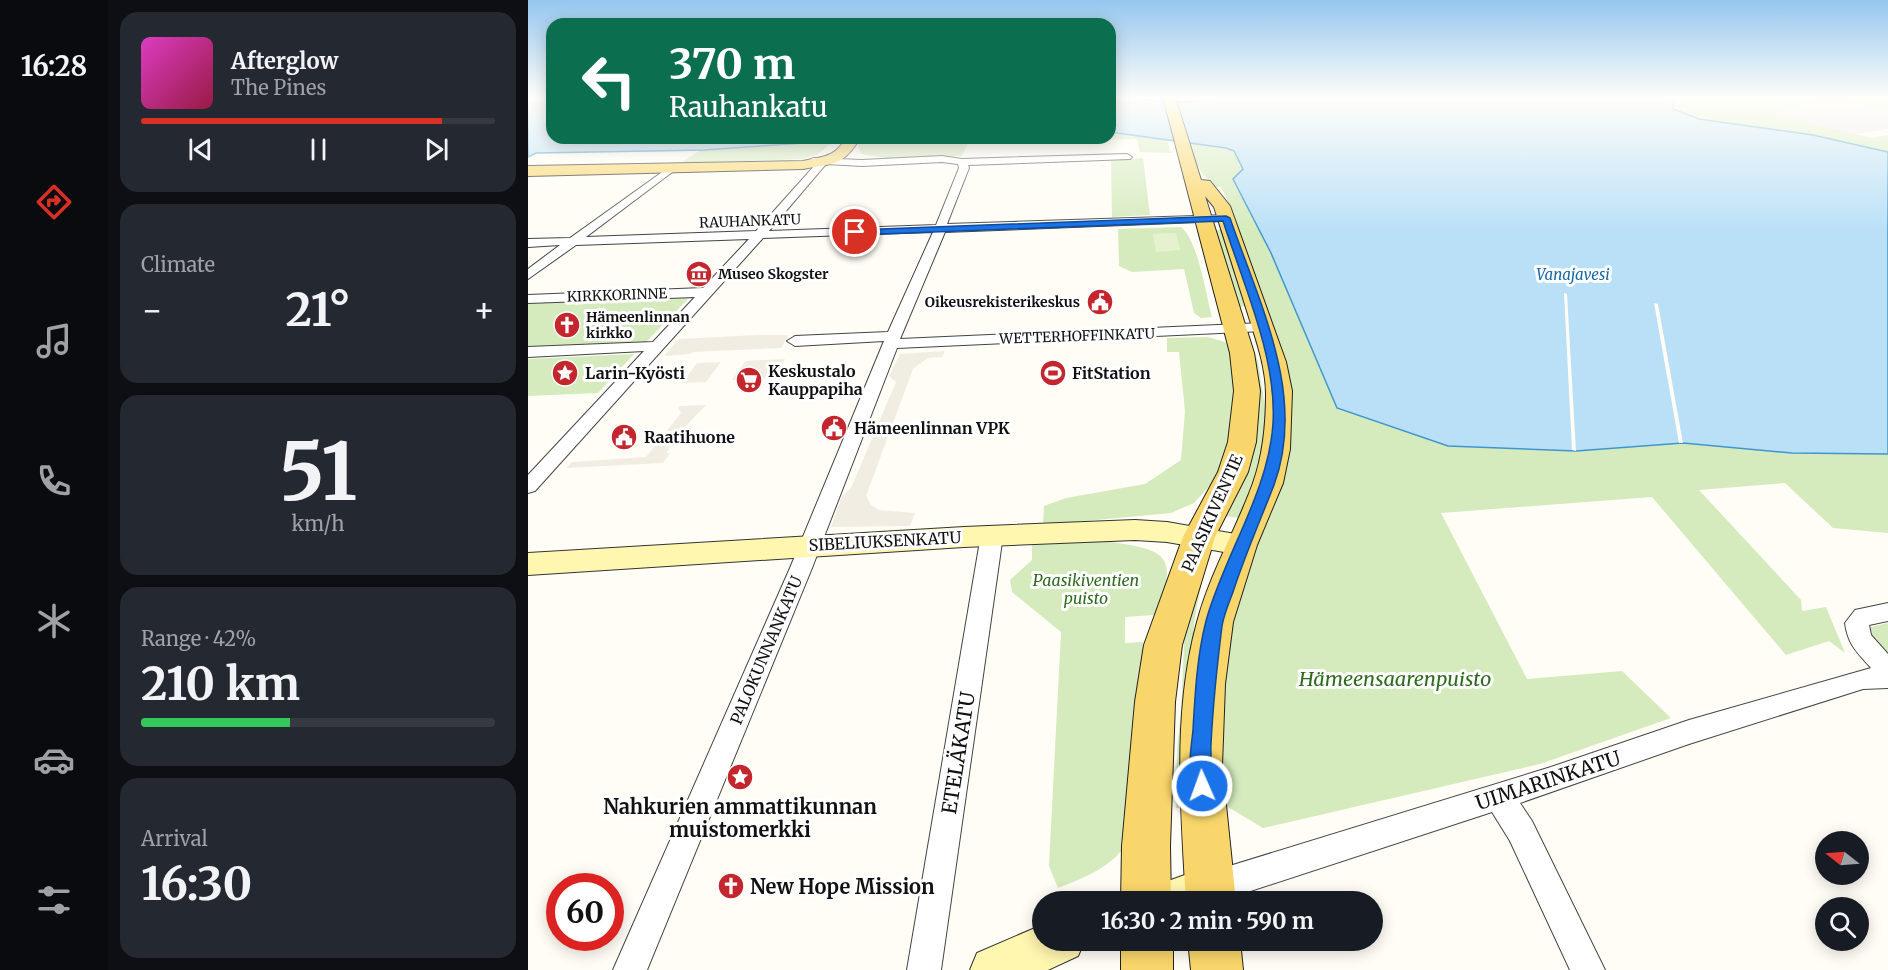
<!DOCTYPE html>
<html lang="en">
<head>
<meta charset="utf-8">
<style>
	:root { --surface:#171b24; --page:#242831; --text:#f1f3f6; --muted:#9ea1a6; --line:#363941; --accent:#d93025 }
	body { margin:0; font-family:Merriweather,serif; background:var(--page); color:var(--text); height:100vh; display:flex; flex-direction:column; font-size:22px; white-space:nowrap }
	* { box-sizing:border-box; margin:0 }
	p { font-size:20px; color:var(--muted) }
	.icon { flex:none; width:33px; height:33px; fill:none; stroke:currentColor; stroke-width:2; stroke-linecap:round; stroke-linejoin:round }
	.map { position:relative; flex:1; overflow:hidden }
	.panel { display:flex; flex-direction:column; gap:12px; padding:12px; background:#0d0f14; width:420px }
	.panel>* { flex:none }
	.hud { position:absolute; left:18px; top:18px; width:570px; height:126px; border-radius:18px; box-shadow:0 3px 15px #0003; background:#0b6e4f; color:#fff; overflow:hidden }
	.needle { width:39px; rotate:287deg }
	.fabs { position:absolute; left:1287px; top:831px; display:grid; gap:12px }
	.fabs a { display:grid; place-items:center; width:54px; height:54px; border-radius:50%; background:var(--surface); box-shadow:0 3px 15px #0003; font-size:30px }
	.speed { position:absolute; left:18px; top:873px; display:flex; gap:12px; font-size:30px; font-weight:700; text-align:center }
	.speed>* { display:grid; place-content:center; width:78px; height:78px; border-radius:50%; background:var(--surface); box-shadow:0 3px 15px #0003; line-height:1 }
	.speed .limit { border:9px solid #d22; background:#fff; color:#111 }
	.pin { position:absolute; display:grid; place-items:center; width:51px; height:51px; color:#fff; margin:-26px; border:3px solid #fff; border-radius:50%; box-shadow:0 2px 6px #0007 }
	.me { position:absolute; width:66px; margin:-33px; rotate:358deg; stroke-linejoin:round; filter:drop-shadow(0 0 4px #0008) }
	.turn { display:flex; align-items:center; gap:21px; height:126px; padding:0 24px; font-size:27px }
	.turn .icon { width:78px; height:78px; stroke-width:2.5 }
	.turn b { display:block; font-size:42px; line-height:51px }
	.big { font-size:45px; font-weight:700; line-height:1.1 }
	.panel .widget { flex:1; display:flex; flex-direction:column; justify-content:center; gap:9px; min-width:0; padding:0 21px; border-radius:18px; background:var(--page) }
	.panel .dial { align-items:center; gap:0 }
	.dial b { font-size:78px; line-height:1 }
	.song { display:flex; align-items:center; gap:18px }
	.cover { width:72px; height:72px; border-radius:9px; background:linear-gradient(135deg,hsl(310 70% 55%),hsl(340 70% 35%)) }
	.played { height:6px; border-radius:3px; background:linear-gradient(90deg,var(--accent) 85%,var(--line) 85%) }
	.keys { display:flex; justify-content:space-around; direction:ltr }
	.heat { display:flex; justify-content:space-between; align-items:center; font-size:33px; direction:ltr }
	.charge { height:9px; border-radius:4px; background:linear-gradient(90deg,#34c759 42%,var(--line) 0) }
	.trip { position:absolute; left:504px; top:891px; width:351px; height:60px; border-radius:30px; background:var(--surface); box-shadow:0 3px 15px #0003; font-weight:700; line-height:60px; text-align:center }
	main { display:flex; flex:1; min-height:0 }
	.dock { display:flex; flex-direction:column; width:108px; justify-content:space-around; align-items:center; background:#090b0e; color:var(--muted) }
	.dock .icon { width:42px; height:42px }
	.dock .current { color:var(--accent) }
	.dock b { font-size:27px; color:var(--text) }
	.map>svg:first-child { display:block }
</style>
</head>
<body>
<main>
<nav class="dock">
<b>16:28</b>
<svg class="icon current" aria-label="directions" viewBox="0 0 24 24"><path d="M12 3l9 9-9 9-9-9zM9 14v-3h6M13 9l2 2-2 2"/></svg>
<svg class="icon" aria-label="music" viewBox="0 0 24 24"><path d="M9 18V5l10-2v13"/><circle cx="6" cy="18" r="3"/><circle cx="16" cy="16" r="3"/></svg>
<svg class="icon" aria-label="phone" viewBox="0 0 24 24"><path d="M5 4h4l2 5-3 2q2 4 5 5l2-3 5 2v4C11 20 4 13 5 4z"/></svg>
<svg class="icon" aria-label="climate" viewBox="0 0 24 24"><path d="M12 3v18M4 7l16 10M4 17L20 7"/></svg>
<svg class="icon" aria-label="car" viewBox="0 0 24 24"><path d="M5 17H2v-5l4-1 3-4h7l3 4 3 1v5h-3M9 17h6M6 11h13"/><circle cx="7" cy="17" r="2"/><circle cx="17" cy="17" r="2"/></svg>
<svg class="icon" aria-label="filters" viewBox="0 0 24 24"><path d="M4 7h16M4 17h16"/><circle cx="9" cy="7" r="2"/><circle cx="15" cy="17" r="2"/></svg>
</nav>
<section class="panel">
<div class="widget">
<div class="song"><i class="cover"></i><div><b>Afterglow</b><p>The Pines</p></div></div>
<div class="played"></div>
<div class="keys"><svg class="icon" aria-label="previous" viewBox="0 0 24 24"><path d="M18 5L8 12l10 7zM5 5v14"/></svg><svg class="icon" aria-label="pause" viewBox="0 0 24 24"><path d="M8 5v14M16 5v14"/></svg><svg class="icon" aria-label="next" viewBox="0 0 24 24"><path d="M6 5l10 7-10 7zM19 5v14"/></svg></div>
</div>
<div class="widget"><p>Climate</p>
<div class="heat"><a>−</a><b class="big">21°</b><a>+</a></div>
</div>
<div class="widget dial"><b>51</b><p>km/h</p></div>
<div class="widget"><p>Range · 42%</p><b class="big">210 km</b><div class="charge"></div></div>
<div class="widget"><p>Arrival</p><b class="big">16:30</b></div>
</section>
<div class="map">
<svg width="1360" height="970" viewBox="0 0 1360 970">
	<rect width="100%" height="100%" fill="#fffdf5"/>
	<path fill="#eee6ef" d="M 1299,99 L 1360,110 L 1360,129 L 1328,134 L 1242,113 Z"/>
	<path fill="#d5ebbd" d="M 1138,97 L 1360,97 L 1360,110 L 1299,99 L 1243,113 L 1344,138 L 1360,135 L 1360,152 L 1285,135 L 1171,119 L 1145,109 L 1144,99 Z
		M 582,132 L 639,140 L 642,151 L 645,153 L 612,152 L 609,139 L 563,140 L 563,138 L 582,138 Z
		M 346,138 L 465,138 L 441,141 L 434,156 L 358,158 L 333,154 L 330,144 L 334,139 Z
		M 306,141 L 289,155 L 274,159 L 153,163 L 171,151 L 177,150 Z
		M 662,143 L 703,150 L 708,154 L 715,170 L 705,179 L 743,253 L 809,408 L 920,446 L 1048,451 L 1155,443 L 1264,453 L 1360,454 L 1360,533 L 1305,528 L 1257,483 L 1171,490 L 1273,600 L 1274,611 L 1298,607 L 1317,653 L 1301,641 L 1258,655 L 1124,497 L 913,513 L 999,679 L 1094,671 L 1143,718 L 1012,764 L 735,828 L 695,804 L 686,766 L 700,622 L 748,495 L 763,423 L 761,391 L 698,197 L 693,187 L 688,187 C 672,174 667,163 662,143 Z
		M 615,158 L 622,215 L 584,217 L 583,161 Z
		M 653,227 C 670,240 678,295 684,317 L 673,318 L 666,313 L 656,269 L 604,272 L 591,266 L 590,229 Z
		M 686,230 L 695,230 L 720,306 L 708,307 Z
		M 156,295 L 157,298 L 161,298 L 118,342 L 0,347 L 0,301 Z
		M 680,337 L 697,342 L 703,348 L 708,401 L 701,441 L 687,480 L 666,503 L 643,513 L 515,525 L 516,506 L 538,498 L 617,484 L 653,460 L 657,411 L 651,352 L 639,352 L 639,338 Z
		M 721,348 L 725,348 L 730,361 L 740,427 L 734,463 L 711,518 L 697,516 Z
		M 106,354 L 70,393 L 0,396 L 0,359 Z
		M 572,540 C 630,550 657,548 626,615 L 597,617 L 597,643 L 615,642 L 601,841 C 584,867 558,877 530,888 L 521,866 L 533,632 L 484,592 L 482,580 L 504,560 L 504,541 Z
		M 667,583 L 673,585 L 666,622 L 659,808 L 648,808 L 649,750 L 653,711 L 657,623 Z
		M 1360,623 L 1360,657 L 1354,652 L 1340,631 L 1343,627 Z"/>
	<path fill="#e6f2cf" d="M 648,233 L 652,250 L 628,252 L 625,234 Z"/>
	<path fill="#f1ede2" d="M 230,335 L 261,335 L 253,348 L 165,352 L 162,354 L 136,356 L 151,339 Z
		M 417,351 L 414,357 L 400,358 L 385,369 L 338,496 L 343,505 L 351,510 L 387,513 L 382,526 L 303,527 L 314,496 L 323,488 L 368,382 L 361,376 L 372,354 Z
		M 257,359 L 245,378 L 204,380 L 218,361 Z
		M 193,362 L 178,382 L 154,383 L 169,363 Z
		M 178,405 L 155,429 L 159,430 L 156,434 L 151,434 L 138,453 L 142,453 L 135,463 L 38,468 L 44,462 L 118,457 L 153,413 L 150,408 L 152,406 Z"/>
	<path fill="#b9e0f7" stroke="#3f96cf" stroke-width="1.5" d="M 0,97 L 24,97 L 24,138 L 346,138 L 177,150 L 8,153 L 0,157 Z
		M 582,97 C 615,97 653,108 686,97 L 1138,97 L 1144,99 L 1145,109 L 1171,119 L 1285,135 L 1360,152 L 1360,454 L 1264,453 L 1155,443 L 1048,451 L 920,446 L 809,408 L 743,253 L 705,179 L 715,169 L 706,151 L 698,148 L 582,132 Z"/>
	<path fill="#fffdf5" d="M 1036,293 L 1039,294 L 1048,451 L 1044,450 Z
		M 1126,303 L 1130,304 L 1155,443 L 1151,443 Z"/>
	<g fill="none" stroke-linecap="round" stroke-linejoin="round">
		<defs>
			<path id="street" d="M 599,154 L 604,157 L 602,159 L 440,165 L 441,168 L 419,224 L 698,215 L 704,218 L 698,221 L 417,232 L 372,339 L 735,323 L 742,327 L 735,331 L 369,348 L 284,568 L 119,970 L 85,970 L 262,568 L 356,341 L 267,346 L 259,341 L 267,336 L 360,332 L 405,232 L 235,238 L 7,491 L 0,493 L 0,475 L 116,351 L 0,357 L 0,347 L 125,342 L 167,297 L 0,303 L 0,295 L 175,288 L 221,239 L 48,245 L 0,279 L 0,269 L 32,245 L 0,247 L 0,239 L 42,238 L 144,165 L 149,168 L 147,170 L 58,237 L 228,231 L 288,164 L 280,161 L 285,158 L 334,160 L 414,156 L 434,159 ZM 414,162 L 430,164 L 431,168 L 408,225 L 241,231 L 298,164 L 334,166 Z
				M 464,528 L 471,530 L 475,535 L 413,970 L 379,970 L 453,535 L 457,530 Z
				M 1360,603 L 1360,621 L 1341,625 L 1343,635 L 1360,654 L 1360,688 L 1335,689 L 1161,744 L 992,803 L 1004,821 L 1077,970 L 1042,970 L 982,841 L 964,812 L 689,902 L 671,899 L 666,888 L 671,877 L 682,872 L 1023,767 L 1161,720 L 1343,668 C 1329,652 1320,645 1317,623 L 1327,610 Z"/>
			<path id="secondary" d="M 607,520 L 639,522 L 713,535 L 723,538 L 728,545 L 723,552 L 713,555 L 639,542 L 607,540 L 436,547 L 0,575 L 0,553 L 436,527 Z
				M 682,866 L 698,872 L 704,888 L 698,902 L 620,902 L 626,886 Z
				M 514,925 L 514,940 L 557,940 L 550,956 L 520,970 L 442,970 L 449,953 Z"/>
			<path id="primary" d="M 635,97 L 647,97 L 673,180 L 682,181 L 702,206 L 758,362 L 764,391 L 762,449 L 755,483 L 729,545 L 705,622 L 697,684 L 694,766 L 708,902 L 658,902 C 653,808 644,713 669,622 C 682,573 708,530 725,483 C 735,455 738,424 738,394 C 738,366 727,337 719,311 C 708,276 697,241 686,207 L 677,196 L 726,353 L 732,391 L 728,442 L 720,472 L 687,537 L 654,645 L 647,702 L 642,846 L 643,902 L 593,902 L 594,846 L 607,702 L 616,645 L 655,537 L 690,472 L 700,442 L 706,391 L 702,353 Z
				M 318,138 L 332,138 C 315,167 305,163 275,169 L 0,176 L 0,166 L 275,161 C 296,156 306,158 318,138 Z
				M 593,940 L 645,940 L 645,970 L 593,970 Z
				M 660,940 L 712,940 L 715,970 L 663,970 Z"/>
		</defs>
		<use href="#street" stroke="#444" stroke-width="2"/>
		<use href="#secondary" stroke="#333" stroke-width="2"/>
		<use href="#primary" stroke="#222" stroke-width="2"/>
		<use href="#street" fill="#fff" fill-rule="evenodd"/>
		<use href="#secondary" fill="#fff6b0" fill-rule="evenodd"/>
		<use href="#primary" fill="#f9d66b" fill-rule="evenodd"/>
	</g>
	<linearGradient id="sky" x2="0" y2="1"><stop stop-color="#95c6ee"/><stop offset="0.42" stop-color="#fffefa"/><stop offset="1" stop-color="#fffefa" stop-opacity="0"/></linearGradient>
	<rect width="1360" height="233" fill="url(#sky)"/>
	<path fill="#1a73e8" stroke="#114b97" stroke-width="1.5" d="M 698,216 L 702,218 C 731,303 779,395 746,485 C 732,521 717,555 705,592 C 701,603 696,614 694,626 C 689,666 685,704 683,744 C 682,758 686,782 681,793 L 674,796 L 667,793 C 658,774 663,750 665,730 C 667,694 669,656 678,621 C 696,555 741,492 745,423 C 749,358 715,283 695,221 L 327,235 L 323,232 L 327,230 Z"/>
	<defs>
		<symbol id="museum-disc" viewBox="-11 -11 22 22"><circle r="9.5" fill="#c4262e" stroke="#fff"/><path d="M0-6L6-3V-2H-6V-3ZM-5-1h2V3h-2ZM-1-1h2V3h-2ZM3-1h2V3H3ZM-6 4H6V6H-6Z" fill="#fff"/></symbol>
		<symbol id="civic-disc" viewBox="-11 -11 22 22"><circle r="9.5" fill="#c4262e" stroke="#fff"/><path d="M-.6-6.5H3V-4.5H.6V-3L4-1V1h2V6H-6V1h2V-1L-.6-3ZM-1.2 2.5V6h2.4V2.5Z" fill="#fff"/></symbol>
		<symbol id="church-disc" viewBox="-11 -11 22 22"><circle r="9.5" fill="#c4262e" stroke="#fff"/><path d="M-1.2-6h2.4v3.5h3.3v2.4h-3.3V6h-2.4V-.1h-3.3v-2.4h3.3Z" fill="#fff"/></symbol>
		<symbol id="sight-disc" viewBox="-11 -11 22 22"><circle r="9.5" fill="#c4262e" stroke="#fff"/><path d="M0-6L1.8-2.2L6-1.7L2.9 1.2L3.7 5.4L0 3.3L-3.7 5.4L-2.9 1.2L-6-1.7L-1.8-2.2Z" fill="#fff"/></symbol>
		<symbol id="stadium-disc" viewBox="-11 -11 22 22"><circle r="9.5" fill="#c4262e" stroke="#fff"/><path d="M0-5a6.5 5 0 1 0 0 10a6.5 5 0 1 0 0-10ZM-3.5-1.8h7v3.6h-7Z" fill="#fff"/></symbol>
		<symbol id="supermarket-disc" viewBox="-11 -11 22 22"><circle r="9.5" fill="#c4262e" stroke="#fff"/><path d="M-6-5.5h2.5l.6 2H6L4.5 2H-2.5L-4.4-4H-6ZM-1.5 3.2a1.3 1.3 0 1 0 .1 0ZM3 3.2a1.3 1.3 0 1 0 .1 0Z" fill="#fff"/></symbol>
	</defs>
	<g fill-rule="evenodd">
		<use href="#museum-disc" x="156" y="259" width="30" height="30"/>
		<use href="#civic-disc" x="557" y="287" width="30" height="30"/>
		<use href="#church-disc" x="24" y="310" width="30" height="30"/>
		<use href="#sight-disc" x="22" y="358" width="30" height="30"/>
		<use href="#stadium-disc" x="510" y="358" width="30" height="30"/>
		<use href="#supermarket-disc" x="206" y="365" width="30" height="30"/>
		<use href="#civic-disc" x="291" y="413" width="30" height="30"/>
		<use href="#civic-disc" x="81" y="422" width="30" height="30"/>
		<use href="#sight-disc" x="197" y="762" width="30" height="30"/>
		<use href="#church-disc" x="188" y="871" width="30" height="30"/>
	</g>
	<g text-anchor="middle" dominant-baseline="central" stroke-width="6" stroke-linejoin="round" paint-order="stroke">
		<g font-size="14" fill="#111" stroke="#fff">
			<text transform="translate(222 221) rotate(-2)">RAUHANKATU</text>
			<text transform="translate(89 295) rotate(-2)">KIRKKORINNE</text>
			<text transform="translate(549 336) rotate(-2)">WETTERHOFFINKATU</text>
		</g>
		<g font-size="14" font-weight="bold" fill="#111" stroke="#fff" text-anchor="start">
			<text x="190" y="274">Museo Skogster</text>
			<text x="552" y="302" text-anchor="end">Oikeusrekisterikeskus</text>
			<text x="58" y="317">Hämeenlinnan<tspan x="58" dy="16">kirkko</tspan></text>
		</g>
		<g font-size="15" font-style="italic" fill="#1768a6" stroke="#fff">
			<text x="1045" y="274">Vanajavesi</text>
		</g>
		<g font-size="16" font-weight="bold" fill="#111" stroke="#fff" text-anchor="start">
			<text x="240" y="371">Keskustalo<tspan x="240" dy="18">Kauppapiha</tspan></text>
			<text x="57" y="373">Larin-Kyösti</text>
			<text x="544" y="373">FitStation</text>
			<text x="326" y="428">Hämeenlinnan VPK</text>
			<text x="116" y="437">Raatihuone</text>
		</g>
		<g font-size="16" fill="#111" stroke="#fff">
			<text transform="translate(684 513) rotate(-66)">PAASIKIVENTIE</text>
			<text transform="translate(357 541) rotate(-3)">SIBELIUKSENKATU</text>
			<text transform="translate(238 650) rotate(-67)">PALOKUNNANKATU</text>
		</g>
		<g font-size="16" font-style="italic" fill="#2f6b1f" stroke="#fff">
			<text x="558" y="580">Paasikiventien<tspan x="558" dy="18">puisto</tspan></text>
		</g>
		<g font-size="20" font-style="italic" fill="#2f6b1f" stroke="#fff">
			<text x="867" y="678">Hämeensaarenpuisto</text>
		</g>
		<g font-size="20" fill="#111" stroke="#fff">
			<text transform="translate(430 753) rotate(-81)">ETELÄKATU</text>
			<text transform="translate(1020 780) rotate(-18)">UIMARINKATU</text>
		</g>
		<g font-size="20" font-weight="bold" fill="#111" stroke="#fff">
			<text x="212" y="806">Nahkurien ammattikunnan<tspan x="212" dy="23">muistomerkki</tspan></text>
			<text x="222" y="886" text-anchor="start">New Hope Mission</text>
		</g>
	</g>
</svg>
<div class="fabs">
<a><svg class="needle" viewBox="-14 -14 28 28"><path d="M0-13l5 13h-10z" fill="#e53935"/><path d="M0 13l5-13h-10z" fill="#9ea1a6"/></svg></a>
<a><svg class="icon" aria-label="search" viewBox="0 0 24 24"><circle cx="10" cy="10" r="6"/><path d="M15 15l6 6"/></svg></a>
</div>
<div class="speed"><div class="limit">60</div></div>
<div class="pin" style="left:327px;top:232px;background:#d93025"><svg class="icon" aria-label="arrive" viewBox="0 0 24 24"><path d="M6 21V4h12l-3 4 3 4H6"/></svg></div>
<svg class="me" style="left:674px;top:786px" viewBox="-20 -20 40 40"><circle r="17" fill="#1a73e8" stroke="#fff" stroke-width="3"/><path d="M0-11L8 9 0 5-8 9z" fill="#fff"/></svg>
<div class="trip">16:30 · 2 min · 590 m</div>
<div class="hud">
<div class="turn"><svg class="icon" aria-label="left" viewBox="0 0 24 24"><path d="M17 20v-9H6M10 6l-5 5 5 5"/></svg><div><b>370 m</b>Rauhankatu</div></div>
</div>
</div>
</main>
</body>
</html>
